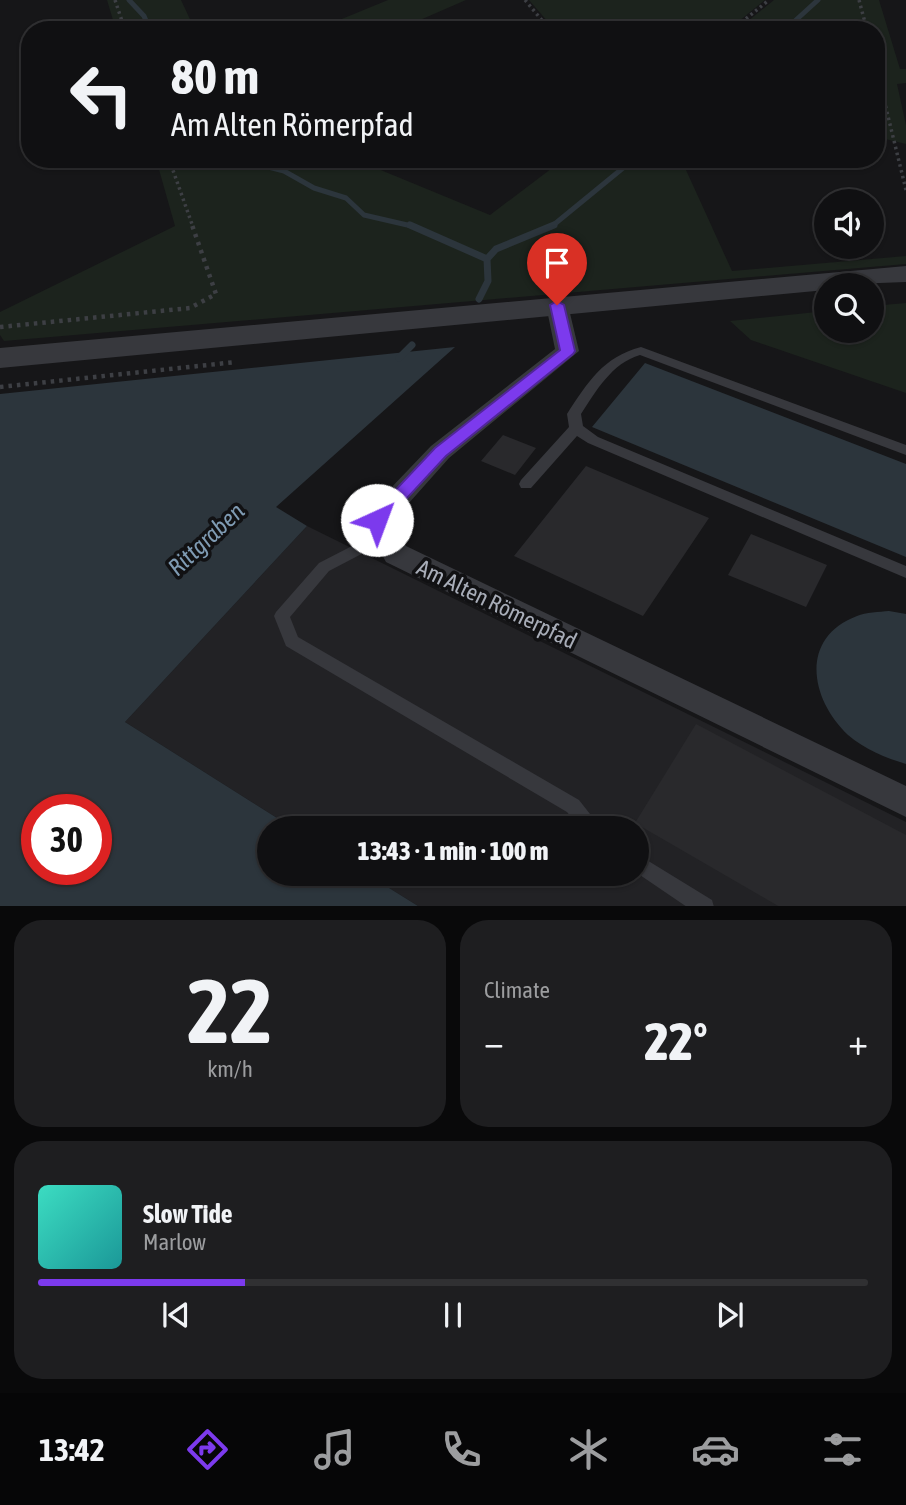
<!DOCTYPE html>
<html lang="en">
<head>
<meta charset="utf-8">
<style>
	:root { --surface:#101012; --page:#1e1e20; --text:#f1f3f6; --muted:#9c9d9f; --line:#303032; --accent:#7c3aed }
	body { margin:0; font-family:"Asap Condensed",sans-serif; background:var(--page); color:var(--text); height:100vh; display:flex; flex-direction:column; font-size:26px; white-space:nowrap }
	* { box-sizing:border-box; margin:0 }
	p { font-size:23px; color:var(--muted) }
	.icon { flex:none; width:38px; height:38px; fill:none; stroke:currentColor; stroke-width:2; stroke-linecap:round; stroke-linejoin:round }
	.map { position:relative; height:906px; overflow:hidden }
	.drawer { display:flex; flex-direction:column; gap:14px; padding:14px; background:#09090a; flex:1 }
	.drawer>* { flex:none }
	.banner { position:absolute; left:21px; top:21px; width:864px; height:147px; border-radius:28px; box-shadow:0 2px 5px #0004,0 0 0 2px var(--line); background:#101012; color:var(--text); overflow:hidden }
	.controls { position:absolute; left:814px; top:189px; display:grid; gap:14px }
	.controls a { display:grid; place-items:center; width:70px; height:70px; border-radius:50%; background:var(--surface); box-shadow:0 2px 5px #0004,0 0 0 2px var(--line); font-size:35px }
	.speed { position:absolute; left:21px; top:794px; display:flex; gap:14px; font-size:35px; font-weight:700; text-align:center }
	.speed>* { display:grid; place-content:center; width:91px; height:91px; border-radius:50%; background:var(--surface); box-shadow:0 2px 5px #0004,0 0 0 2px var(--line); line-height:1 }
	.speed .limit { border:10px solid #d22; background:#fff; color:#111 }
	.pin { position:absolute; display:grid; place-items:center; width:60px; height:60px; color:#fff; margin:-72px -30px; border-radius:50% 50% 50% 0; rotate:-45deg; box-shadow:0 0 7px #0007 }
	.pin .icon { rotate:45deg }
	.me { position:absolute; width:77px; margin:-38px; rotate:43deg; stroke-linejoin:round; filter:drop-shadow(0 0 5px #0008) }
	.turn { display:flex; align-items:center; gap:24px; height:147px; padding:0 35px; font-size:32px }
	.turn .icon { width:91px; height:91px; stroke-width:2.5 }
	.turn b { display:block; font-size:49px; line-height:60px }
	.big { font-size:52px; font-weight:800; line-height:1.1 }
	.drawer .card { flex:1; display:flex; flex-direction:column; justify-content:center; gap:10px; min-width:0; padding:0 24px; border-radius:28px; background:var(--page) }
	.drawer .dial { align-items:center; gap:0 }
	.dial b { font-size:91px; line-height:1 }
	.song { display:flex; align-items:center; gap:21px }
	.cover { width:84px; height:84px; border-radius:10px; background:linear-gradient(135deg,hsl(170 70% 55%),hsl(180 70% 35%)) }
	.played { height:7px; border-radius:4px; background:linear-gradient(90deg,var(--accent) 25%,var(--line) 25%) }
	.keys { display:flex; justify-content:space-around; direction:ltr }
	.heat { display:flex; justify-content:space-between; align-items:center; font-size:38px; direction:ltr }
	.drawer .tiles { flex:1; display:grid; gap:14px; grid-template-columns:1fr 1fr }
	.card:last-child { grid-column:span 2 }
	.trip { position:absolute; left:257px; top:816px; width:392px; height:70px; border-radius:35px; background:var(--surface); box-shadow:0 2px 5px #0004,0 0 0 2px var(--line); font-weight:800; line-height:70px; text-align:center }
	.dock { display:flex; height:112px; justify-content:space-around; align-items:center; background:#060607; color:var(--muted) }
	.dock .icon { width:49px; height:49px }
	.dock .current { color:var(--accent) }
	.dock b { font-size:32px; color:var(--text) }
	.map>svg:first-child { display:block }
</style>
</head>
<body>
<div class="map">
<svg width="906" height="907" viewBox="0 0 906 907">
	<rect width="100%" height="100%" fill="#161618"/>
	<path fill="#222225" d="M 307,526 L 906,822 L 906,906 L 418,906 L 365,873 L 637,873 L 637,828 L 293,828 L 125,722 Z"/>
	<path fill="#1c231d" d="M 107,0 L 181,0 L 195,30 L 116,30 Z
		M 388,0 L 466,0 L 397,30 L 315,30 Z
		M 529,0 L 765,0 L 728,30 L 555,30 Z
		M 774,0 L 879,0 L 900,69 L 906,69 L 906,83 L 897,84 L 906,125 L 906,144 L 877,137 L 877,30 L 737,30 Z
		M 156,159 L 354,159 L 490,215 L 564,159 L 681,159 L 732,271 L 906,256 L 906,264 L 4,341 L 0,335 L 0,312 L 175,226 Z
		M 906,303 L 906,393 L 751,340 L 730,321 L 826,311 L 826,331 L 872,331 L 872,306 Z"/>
	<path fill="#2c353c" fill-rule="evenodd" d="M 455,347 L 276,507 L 307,526 L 125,722 L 293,828 L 270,828 L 270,873 L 365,873 L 418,906 L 0,906 L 0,394 ZM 37,810 L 96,810 L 96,870 L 37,870 Z
		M 645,363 L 906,464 L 906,557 L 592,427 Z
		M 889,611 L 906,614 L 906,764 C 886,758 864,749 848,735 C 810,699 799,638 857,616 C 866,612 879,612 889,611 Z"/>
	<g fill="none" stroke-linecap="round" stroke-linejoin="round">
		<path stroke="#2c353c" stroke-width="5" d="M 129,0 L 144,16 L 150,30
			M 785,30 L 818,0
			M 237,159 L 284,171 L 314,188 L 346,198 L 364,215 L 416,227
			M 551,227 L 634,159"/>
		<path stroke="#2c353c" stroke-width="7" d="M 410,225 L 487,259
			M 479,299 L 488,281 L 487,259 L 496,249 L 554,225
			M 399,358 L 412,345"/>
	</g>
	<path fill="#29292c" d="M 503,435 L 536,448 L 515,475 L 481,461 Z
		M 586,466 L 709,518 L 643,616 L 514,556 Z
		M 751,534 L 827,565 L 806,607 L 728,575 Z
		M 696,724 L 906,835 L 906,907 L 780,907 L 635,823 Z"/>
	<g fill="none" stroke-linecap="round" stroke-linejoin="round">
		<path stroke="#3d3f44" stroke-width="3.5" stroke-dasharray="2.5 3.5" stroke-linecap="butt" d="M 115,0 L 125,30
			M 525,0 L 550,30
			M 859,0 L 867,30
			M 732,30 L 769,0
			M 877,71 L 906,190
			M 169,159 L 193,227"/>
		<path stroke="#3d3f44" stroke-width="4.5" stroke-dasharray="3.5 5" stroke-linecap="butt" d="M 0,327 L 190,308 L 216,294 L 192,225
			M 0,387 L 236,362"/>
		<path fill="#37383d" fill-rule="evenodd" d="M 641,347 L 906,445 L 906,455 L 640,355 C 612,363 596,391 581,414 L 583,426 L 598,437 L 906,566 L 906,578 L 588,443 L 577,436 L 531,488 L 521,488 L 519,484 L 521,480 L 569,427 L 567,414 C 588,382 603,357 641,347 Z
			M 385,529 L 390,531 L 392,535 L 390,539 L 329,571 L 290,617 L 298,637 L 579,800 L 601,828 L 580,828 L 567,812 L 286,646 L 274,616 L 276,612 L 319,563 Z
			M 637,854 L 712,900 L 714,907 L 687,907 L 637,873 Z"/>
		<path fill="#37383d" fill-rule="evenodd" d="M 557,298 L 565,300 L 568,305 L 579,351 L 449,458 L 392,522 L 406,546 L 906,786 L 906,817 L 386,562 L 363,520 L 367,513 L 431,446 L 555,349 L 546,305 L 549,300 Z"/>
		<path fill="#37383d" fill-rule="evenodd" d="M 906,266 L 906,282 L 826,285 L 826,290 L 0,368 L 0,348 Z"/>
	</g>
	<path fill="#7c3aed" stroke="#51269a" stroke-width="2" d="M 557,301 L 564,305 L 575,351 L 573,354 L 446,456 L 383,524 L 371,524 L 369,520 L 371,516 L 435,448 L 560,350 L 550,305 Z"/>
	<g text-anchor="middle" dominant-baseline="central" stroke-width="7" stroke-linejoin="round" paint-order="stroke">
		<g font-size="23" fill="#a8adb8" stroke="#111113">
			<text transform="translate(497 604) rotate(26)">Am Alten Römerpfad</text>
		</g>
		<g font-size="24" font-style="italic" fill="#7f9bb3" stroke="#111113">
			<text transform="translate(206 539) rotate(-43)">Rittgraben</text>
		</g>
	</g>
</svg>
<div class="controls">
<a><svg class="icon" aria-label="sound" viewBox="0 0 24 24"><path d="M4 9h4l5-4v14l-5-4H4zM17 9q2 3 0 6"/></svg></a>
<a><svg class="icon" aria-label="search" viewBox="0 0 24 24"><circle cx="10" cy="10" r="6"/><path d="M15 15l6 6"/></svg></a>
</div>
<div class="speed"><div class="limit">30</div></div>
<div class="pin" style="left:557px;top:305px;background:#d93025"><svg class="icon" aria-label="arrive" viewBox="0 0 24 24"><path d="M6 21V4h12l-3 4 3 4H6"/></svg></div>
<svg class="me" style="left:377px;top:520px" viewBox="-20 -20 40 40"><circle r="19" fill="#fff"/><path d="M0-13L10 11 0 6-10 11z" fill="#7c3aed"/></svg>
<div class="trip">13:43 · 1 min · 100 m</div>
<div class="banner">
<div class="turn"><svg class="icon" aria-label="left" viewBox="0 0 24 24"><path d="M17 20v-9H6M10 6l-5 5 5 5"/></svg><div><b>80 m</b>Am Alten Römerpfad</div></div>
</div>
</div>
<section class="drawer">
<div class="tiles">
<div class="card dial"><b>22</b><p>km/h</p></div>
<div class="card"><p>Climate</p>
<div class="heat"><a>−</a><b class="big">22°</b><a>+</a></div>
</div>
<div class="card">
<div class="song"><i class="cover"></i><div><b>Slow Tide</b><p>Marlow</p></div></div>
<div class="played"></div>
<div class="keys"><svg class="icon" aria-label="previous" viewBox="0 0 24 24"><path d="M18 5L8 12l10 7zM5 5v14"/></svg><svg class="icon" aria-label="pause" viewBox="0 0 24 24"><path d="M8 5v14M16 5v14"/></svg><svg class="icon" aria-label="next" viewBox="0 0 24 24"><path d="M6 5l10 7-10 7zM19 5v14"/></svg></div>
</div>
</div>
</section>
<nav class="dock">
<b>13:42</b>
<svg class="icon current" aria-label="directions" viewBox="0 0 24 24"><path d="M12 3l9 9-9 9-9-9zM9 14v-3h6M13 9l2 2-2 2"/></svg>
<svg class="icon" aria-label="music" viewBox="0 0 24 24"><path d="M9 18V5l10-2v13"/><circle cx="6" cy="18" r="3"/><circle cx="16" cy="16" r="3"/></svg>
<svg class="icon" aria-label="phone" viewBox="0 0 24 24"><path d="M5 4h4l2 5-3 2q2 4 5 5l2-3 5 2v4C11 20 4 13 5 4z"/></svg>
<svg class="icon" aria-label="climate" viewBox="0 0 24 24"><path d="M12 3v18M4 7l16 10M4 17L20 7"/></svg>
<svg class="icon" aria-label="car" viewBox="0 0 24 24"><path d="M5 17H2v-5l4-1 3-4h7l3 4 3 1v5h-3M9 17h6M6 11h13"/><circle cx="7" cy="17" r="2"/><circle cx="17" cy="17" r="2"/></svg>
<svg class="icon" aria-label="filters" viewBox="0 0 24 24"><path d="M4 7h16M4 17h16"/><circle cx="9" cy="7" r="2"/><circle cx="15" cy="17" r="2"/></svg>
</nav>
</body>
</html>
